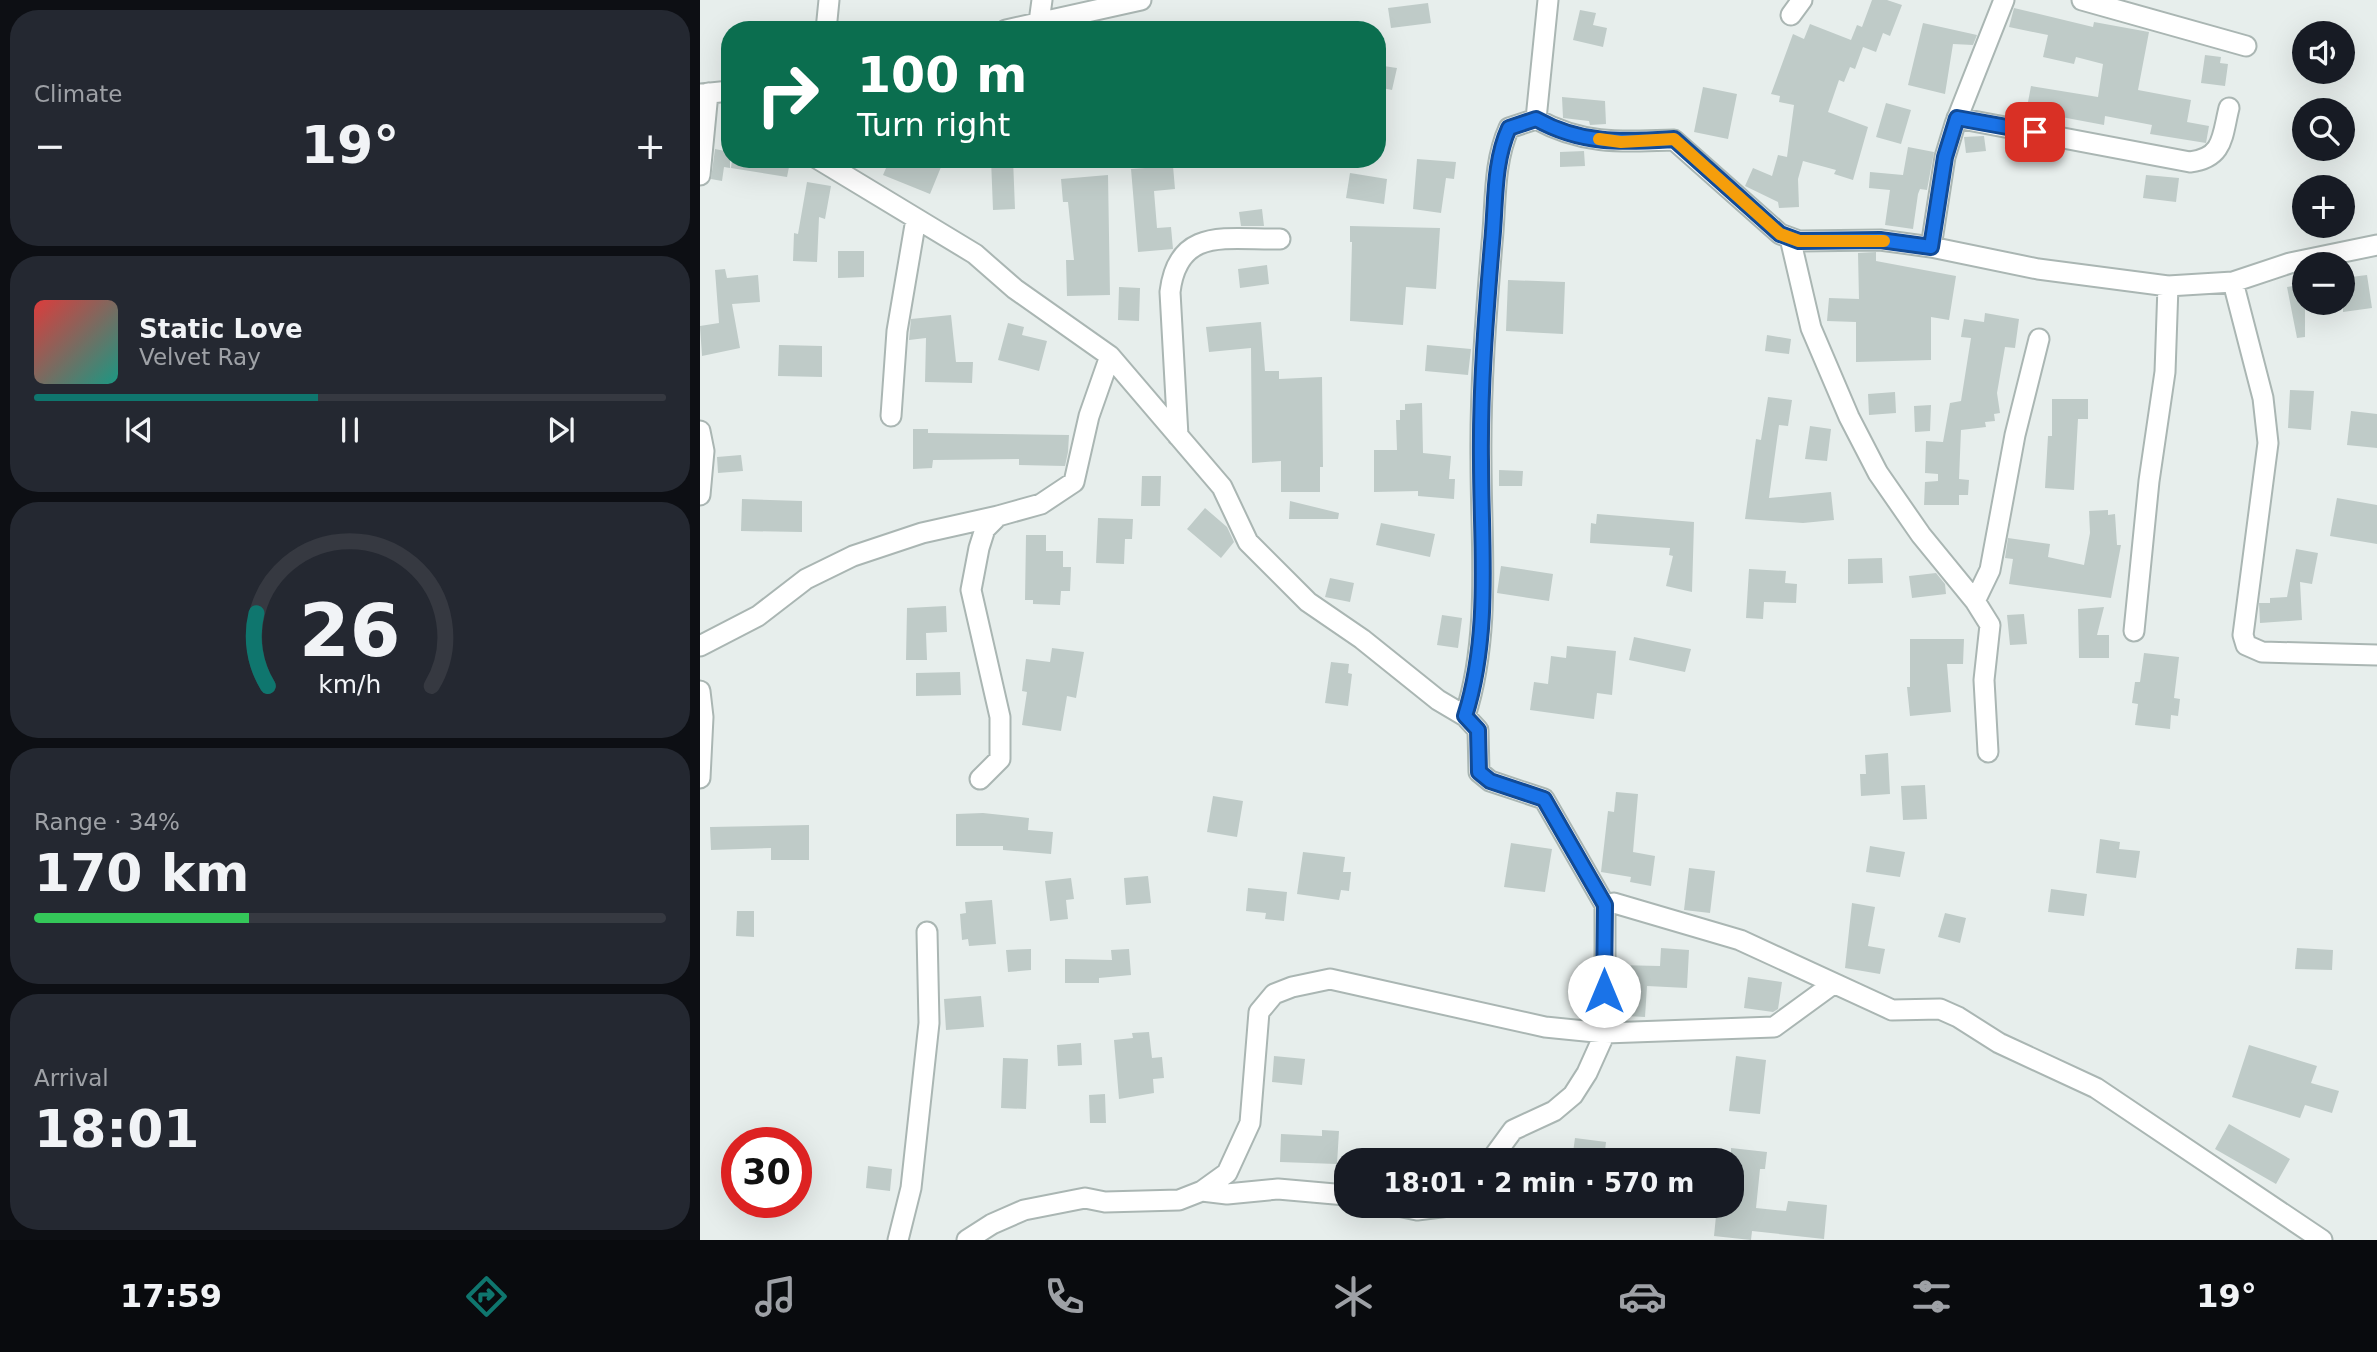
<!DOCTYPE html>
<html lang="en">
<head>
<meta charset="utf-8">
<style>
	:root { --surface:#171b24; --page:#242831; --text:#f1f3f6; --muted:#9ea1a6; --line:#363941; --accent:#0f766e }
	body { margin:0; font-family:"DejaVu Sans",sans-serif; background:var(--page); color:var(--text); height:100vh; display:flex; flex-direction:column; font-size:26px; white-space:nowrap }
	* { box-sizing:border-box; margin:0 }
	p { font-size:23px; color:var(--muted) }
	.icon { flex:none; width:38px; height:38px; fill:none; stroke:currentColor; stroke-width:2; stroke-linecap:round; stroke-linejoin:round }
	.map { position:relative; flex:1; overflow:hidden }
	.sheet { display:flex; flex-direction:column; gap:10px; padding:10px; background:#0d0f14; width:700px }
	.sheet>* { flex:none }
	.guide { position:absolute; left:21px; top:21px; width:665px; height:147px; border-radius:28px; box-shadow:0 7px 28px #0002; background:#0b6e4f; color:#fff; overflow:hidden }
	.controls { position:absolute; left:1592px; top:21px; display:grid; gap:14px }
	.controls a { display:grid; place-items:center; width:63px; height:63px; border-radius:50%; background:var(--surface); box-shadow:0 7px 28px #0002; font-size:35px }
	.speed { position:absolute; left:21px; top:1127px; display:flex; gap:14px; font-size:35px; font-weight:700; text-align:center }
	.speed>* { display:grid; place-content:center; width:91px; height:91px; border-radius:50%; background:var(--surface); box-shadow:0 7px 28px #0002; line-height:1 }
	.speed .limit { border:10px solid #d22; background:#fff; color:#111 }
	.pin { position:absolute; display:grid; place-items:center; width:60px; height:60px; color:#fff; margin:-30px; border-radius:14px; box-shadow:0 4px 10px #0006 }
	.me { position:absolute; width:77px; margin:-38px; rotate:0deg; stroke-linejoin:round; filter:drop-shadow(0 0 5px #0008) }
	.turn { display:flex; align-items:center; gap:24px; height:147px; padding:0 21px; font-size:32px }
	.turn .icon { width:91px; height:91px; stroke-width:2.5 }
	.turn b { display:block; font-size:49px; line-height:60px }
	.big { font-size:52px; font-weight:700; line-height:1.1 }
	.sheet .tile { flex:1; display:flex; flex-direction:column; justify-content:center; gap:10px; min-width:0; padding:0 24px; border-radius:28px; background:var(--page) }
	.sheet .dial { align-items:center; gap:0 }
	.dial svg { height:182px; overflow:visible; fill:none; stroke:var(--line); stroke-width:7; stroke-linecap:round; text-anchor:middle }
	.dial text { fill:var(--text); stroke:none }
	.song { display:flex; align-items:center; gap:21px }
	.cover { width:84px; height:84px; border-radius:10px; background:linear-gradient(135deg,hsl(0 70% 55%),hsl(170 70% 35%)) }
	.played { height:7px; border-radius:4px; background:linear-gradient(90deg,var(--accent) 45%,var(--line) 45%) }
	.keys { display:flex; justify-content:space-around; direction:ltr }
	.heat { display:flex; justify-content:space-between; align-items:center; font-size:38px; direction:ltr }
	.charge { height:10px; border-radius:5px; background:linear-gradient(90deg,#34c759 34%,var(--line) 0) }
	.trip { position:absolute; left:634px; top:1148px; width:410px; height:70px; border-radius:28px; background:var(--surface); box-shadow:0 7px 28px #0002; font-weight:700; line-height:70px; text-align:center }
	.dock { display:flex; height:112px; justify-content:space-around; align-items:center; background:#090b0e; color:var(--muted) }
	.dock .icon { width:49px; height:49px }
	.dock .on { color:var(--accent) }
	.dock b { font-size:32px; color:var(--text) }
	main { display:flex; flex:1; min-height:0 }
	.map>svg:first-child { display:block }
</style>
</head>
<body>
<main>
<section class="sheet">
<div class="tile"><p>Climate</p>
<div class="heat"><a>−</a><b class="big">19°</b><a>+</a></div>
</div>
<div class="tile">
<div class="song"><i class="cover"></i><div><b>Static Love</b><p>Velvet Ray</p></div></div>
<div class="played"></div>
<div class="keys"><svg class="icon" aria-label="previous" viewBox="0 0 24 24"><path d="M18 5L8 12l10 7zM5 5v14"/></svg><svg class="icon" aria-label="pause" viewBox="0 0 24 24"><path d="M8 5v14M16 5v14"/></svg><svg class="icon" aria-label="next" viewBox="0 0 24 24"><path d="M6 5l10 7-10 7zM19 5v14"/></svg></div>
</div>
<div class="tile dial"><svg viewBox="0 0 100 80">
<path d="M14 69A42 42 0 1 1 86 69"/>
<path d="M14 69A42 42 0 0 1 9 37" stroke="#0f766e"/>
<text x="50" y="56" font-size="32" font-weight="700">26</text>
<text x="50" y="72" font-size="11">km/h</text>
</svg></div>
<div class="tile"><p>Range · 34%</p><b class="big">170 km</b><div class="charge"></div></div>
<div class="tile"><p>Arrival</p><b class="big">18:01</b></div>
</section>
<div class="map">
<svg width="1677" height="1240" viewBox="0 0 1677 1240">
	<rect width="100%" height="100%" fill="#e7eeec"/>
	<path fill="#bfcbc8" d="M 1172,0 L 1187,0 L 1202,5 L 1190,36 L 1183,33 L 1176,52 L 1163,47 L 1155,69 L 1150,67 L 1144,82 L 1139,80 L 1128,112 L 1168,127 L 1153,180 L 1134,174 L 1136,170 L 1103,161 L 1098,179 L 1099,207 L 1079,208 L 1078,202 L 1045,186 L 1053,168 L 1072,176 L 1078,155 L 1087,157 L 1094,105 L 1079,102 L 1080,96 L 1071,94 L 1093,34 L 1104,39 L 1110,24 L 1151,40 L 1157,25 L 1162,27 Z
		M 728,3 L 731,23 L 691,28 L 688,8 Z
		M 1314,8 L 1393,27 L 1394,22 L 1449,32 L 1438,90 L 1491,100 L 1487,122 L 1509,126 L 1506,143 L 1450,134 L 1452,125 L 1405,116 L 1404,125 L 1356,116 L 1355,124 L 1325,118 L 1331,86 L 1398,97 L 1403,64 L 1376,57 L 1374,64 L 1343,57 L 1348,35 L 1309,27 Z
		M 880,10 L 896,13 L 893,25 L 907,28 L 903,47 L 873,40 Z
		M 1223,23 L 1277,35 L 1273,45 L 1253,44 L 1245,94 L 1208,85 Z
		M 1505,55 L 1521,57 L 1520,63 L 1528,64 L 1525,86 L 1501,83 Z
		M 677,65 L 697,68 L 692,90 L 677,87 Z
		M 1003,87 L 1037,94 L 1028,139 L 994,132 Z
		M 862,97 L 905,101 L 906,124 L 890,125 L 889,121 L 863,118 Z
		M 1186,103 L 1211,110 L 1201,144 L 1176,137 Z
		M 1284,136 L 1286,151 L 1266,153 L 1264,137 Z
		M 1208,147 L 1234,152 L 1227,190 L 1220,189 L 1218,194 L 1213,229 L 1185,225 L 1190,190 L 1169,188 L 1170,172 L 1203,175 Z
		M 15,149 L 30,152 L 30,168 L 24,167 L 22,181 L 11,179 Z
		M 884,151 L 885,166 L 860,167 L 860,152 Z
		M 32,159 L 75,159 L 90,162 L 87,177 L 31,168 Z
		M 190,159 L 222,159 L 241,167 L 230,194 L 183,175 Z
		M 291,159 L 313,159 L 315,209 L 293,210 Z
		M 717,159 L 756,162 L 754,179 L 746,178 L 741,213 L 713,209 Z
		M 473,166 L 475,189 L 454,191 L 457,228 L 471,227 L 473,249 L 438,252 L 431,169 Z
		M 650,173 L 687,179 L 684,204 L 646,198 Z
		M 408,175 L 410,295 L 367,296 L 366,260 L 374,260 L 368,202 L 363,202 L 361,179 Z
		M 1446,175 L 1479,178 L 1476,202 L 1443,198 Z
		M 107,182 L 131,186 L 125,219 L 119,217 L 117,262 L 93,261 L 94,233 L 98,234 Z
		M 562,209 L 564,226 L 541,226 L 539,212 Z
		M 650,226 L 740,228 L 736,289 L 706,287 L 703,325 L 650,321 L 652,242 L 650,242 Z
		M 138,251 L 164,251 L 164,277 L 138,278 Z
		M 1176,252 L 1176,261 L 1256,276 L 1249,320 L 1231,317 L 1231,360 L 1156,362 L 1156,322 L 1127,321 L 1129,298 L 1159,299 L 1158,253 Z
		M 567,265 L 569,284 L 540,288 L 538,269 Z
		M 25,269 L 27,278 L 58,275 L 60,302 L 32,304 L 40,348 L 2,356 L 0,326 L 19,323 L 15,270 Z
		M 1667,275 L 1672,308 L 1643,312 L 1643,278 Z
		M 808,280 L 865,282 L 863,334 L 806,331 Z
		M 1605,284 L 1605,337 L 1597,338 L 1587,287 Z
		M 419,287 L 440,288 L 439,321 L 418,320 Z
		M 1285,313 L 1319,319 L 1315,348 L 1305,347 L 1297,393 L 1300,413 L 1294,414 L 1295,421 L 1285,422 L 1286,427 L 1261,430 L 1259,479 L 1269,480 L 1268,495 L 1259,495 L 1259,505 L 1224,505 L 1225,482 L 1238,481 L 1238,474 L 1225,473 L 1226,441 L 1243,442 L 1250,403 L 1261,401 L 1271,338 L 1261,337 L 1264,319 L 1284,322 Z
		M 251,315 L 256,362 L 273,362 L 272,383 L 225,382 L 226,338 L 209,340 L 211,319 Z
		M 561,322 L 565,371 L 579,371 L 579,379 L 622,377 L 623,467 L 620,467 L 620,492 L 581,492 L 581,461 L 552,463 L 551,348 L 509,352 L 506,327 Z
		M 308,323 L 324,327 L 322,335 L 347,341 L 339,371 L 298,360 Z
		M 1067,335 L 1091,339 L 1089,354 L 1065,351 Z
		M 79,345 L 122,346 L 122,377 L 78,376 Z
		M 727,345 L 771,349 L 768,375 L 725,371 Z
		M 1590,390 L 1614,391 L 1611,430 L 1588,428 Z
		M 1195,392 L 1196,413 L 1169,415 L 1168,394 Z
		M 1068,397 L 1092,400 L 1088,426 L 1079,425 L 1069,498 L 1131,492 L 1134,520 L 1103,523 L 1045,519 L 1056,439 L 1061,440 Z
		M 1352,399 L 1388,399 L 1388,419 L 1378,419 L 1374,490 L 1345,488 L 1348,436 L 1352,436 Z
		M 722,403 L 723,453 L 751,456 L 749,479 L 755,479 L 754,499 L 718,496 L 718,491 L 674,492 L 674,450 L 697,450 L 696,420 L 700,420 L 700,410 L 705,410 L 705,404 Z
		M 1231,405 L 1230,431 L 1215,432 L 1214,406 Z
		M 1651,411 L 1677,414 L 1677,448 L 1647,445 Z
		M 1110,426 L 1131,429 L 1127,461 L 1105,459 Z
		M 213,429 L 228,429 L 228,433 L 369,435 L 368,452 L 365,466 L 319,465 L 319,459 L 233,460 L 232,468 L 213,469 Z
		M 41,455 L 43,471 L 18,473 L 17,457 Z
		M 799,470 L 823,471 L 822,486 L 799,486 Z
		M 442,476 L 461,476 L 460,506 L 441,506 Z
		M 1637,498 L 1677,505 L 1677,544 L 1630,536 Z
		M 42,499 L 102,501 L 102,532 L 41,531 Z
		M 590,501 L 639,513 L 638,519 L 589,519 Z
		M 505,508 L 527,527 L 534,542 L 521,558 L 487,529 Z
		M 1408,510 L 1408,515 L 1415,514 L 1417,545 L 1421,545 L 1411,598 L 1309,584 L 1313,559 L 1305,558 L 1308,538 L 1350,544 L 1348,557 L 1384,565 L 1390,533 L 1389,511 Z
		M 897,514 L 994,522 L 992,592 L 966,586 L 973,556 L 969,555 L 970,548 L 890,543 L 891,523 L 896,524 Z
		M 398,518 L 433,519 L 432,539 L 425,539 L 424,564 L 396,563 Z
		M 681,523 L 735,534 L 730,557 L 676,545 Z
		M 326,535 L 346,535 L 346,551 L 363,551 L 363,567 L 371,567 L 370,591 L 361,591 L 360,605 L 333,604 L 333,600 L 325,600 Z
		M 1596,549 L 1618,553 L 1612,584 L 1600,582 L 1602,620 L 1560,623 L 1559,603 L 1570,603 L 1570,598 L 1587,597 Z
		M 1182,558 L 1183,583 L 1148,584 L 1148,559 Z
		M 801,566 L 853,574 L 849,601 L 797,593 Z
		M 1049,569 L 1086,571 L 1085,583 L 1097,584 L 1096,603 L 1064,602 L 1063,619 L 1046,618 Z
		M 1236,573 L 1245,584 L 1246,594 L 1212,598 L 1209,576 Z
		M 630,578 L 654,583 L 650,602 L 625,597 Z
		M 246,606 L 247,632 L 226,633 L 227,660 L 206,660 L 207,608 Z
		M 1404,607 L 1397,635 L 1409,635 L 1409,658 L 1379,658 L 1378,609 Z
		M 1324,614 L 1327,644 L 1310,645 L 1307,615 Z
		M 742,615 L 762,618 L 758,648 L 737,645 Z
		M 934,637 L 991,649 L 985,672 L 929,660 Z
		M 1210,639 L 1264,639 L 1263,664 L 1247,664 L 1251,712 L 1210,716 L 1207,687 L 1210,687 Z
		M 867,646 L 916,651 L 912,695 L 897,693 L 894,719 L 830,710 L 834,682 L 848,684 L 851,656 L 866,658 Z
		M 352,648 L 384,652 L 376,698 L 367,696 L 361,731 L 322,725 L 327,692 L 322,691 L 326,659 L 350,662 Z
		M 1444,653 L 1479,657 L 1474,698 L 1480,699 L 1478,716 L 1471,715 L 1470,729 L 1435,725 L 1438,704 L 1432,703 L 1435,682 L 1440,682 Z
		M 631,662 L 649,664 L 648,673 L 652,674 L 648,706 L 625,703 Z
		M 260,672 L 261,695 L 216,696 L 216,673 Z
		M 1188,753 L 1190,794 L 1161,796 L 1160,774 L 1166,774 L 1165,755 Z
		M 1225,785 L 1227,819 L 1203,820 L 1201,786 Z
		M 916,792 L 938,794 L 933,852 L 955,856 L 951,886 L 930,882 L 931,877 L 901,872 L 908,811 L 914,812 Z
		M 513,796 L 543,801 L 537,837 L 507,832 Z
		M 283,813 L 329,818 L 328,830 L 353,832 L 351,854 L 303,850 L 303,846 L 256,846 L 256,814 Z
		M 109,825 L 109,860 L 71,860 L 71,848 L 11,850 L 10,827 Z
		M 1400,839 L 1420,842 L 1419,849 L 1440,851 L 1436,878 L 1396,873 Z
		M 811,843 L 852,849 L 845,892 L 804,887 Z
		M 1170,846 L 1205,852 L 1200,877 L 1166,872 Z
		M 603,852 L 645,857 L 643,872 L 651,872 L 649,891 L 641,890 L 639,900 L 597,894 Z
		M 989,868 L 1015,871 L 1010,913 L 984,910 Z
		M 448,876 L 451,903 L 426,905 L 424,878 Z
		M 371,878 L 374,899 L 366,900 L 368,919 L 350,921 L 345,881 Z
		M 548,888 L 587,892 L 584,921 L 565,919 L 566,913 L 546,911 Z
		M 1351,889 L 1387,894 L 1384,916 L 1348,912 Z
		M 292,900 L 296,944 L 269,946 L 268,939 L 262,940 L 260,914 L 266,913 L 265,902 Z
		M 1152,903 L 1175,907 L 1168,946 L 1185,949 L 1180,974 L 1145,968 Z
		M 37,911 L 54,911 L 54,937 L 36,936 Z
		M 1245,913 L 1266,918 L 1260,943 L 1238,937 Z
		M 961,948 L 989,950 L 987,988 L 947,986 L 945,1017 L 926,1016 L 926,1006 L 917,1006 L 917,965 L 960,966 Z
		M 1597,948 L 1633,950 L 1632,970 L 1595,969 Z
		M 331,949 L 331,970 L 308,972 L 306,950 Z
		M 429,949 L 431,975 L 399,978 L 399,983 L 365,983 L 365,959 L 412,960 L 411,950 Z
		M 1048,977 L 1082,982 L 1078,1009 L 1073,1012 L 1044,1008 Z
		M 281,996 L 284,1027 L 246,1030 L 244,999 Z
		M 449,1032 L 452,1058 L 462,1057 L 464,1078 L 453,1079 L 454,1093 L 419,1099 L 414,1040 L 433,1038 L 432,1033 Z
		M 381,1043 L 382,1065 L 358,1066 L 357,1045 Z
		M 1549,1045 L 1617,1066 L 1611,1083 L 1639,1091 L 1632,1113 L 1605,1105 L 1600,1118 L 1532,1097 Z
		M 574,1056 L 605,1059 L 602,1085 L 572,1082 Z
		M 1036,1056 L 1066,1060 L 1060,1114 L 1029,1111 Z
		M 303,1058 L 328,1059 L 326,1109 L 301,1108 Z
		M 405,1094 L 406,1123 L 390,1123 L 389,1095 Z
		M 1529,1124 L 1590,1159 L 1576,1184 L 1515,1149 Z
		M 622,1130 L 639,1131 L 637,1164 L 580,1162 L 581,1134 L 622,1136 Z
		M 875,1138 L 906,1142 L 904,1160 L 872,1160 Z
		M 1031,1148 L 1067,1152 L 1065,1169 L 1060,1169 L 1056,1208 L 1086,1211 L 1088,1201 L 1127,1205 L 1124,1239 L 1052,1231 L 1051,1240 L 1014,1236 L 1017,1206 L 1031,1206 Z
		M 168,1166 L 192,1169 L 190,1191 L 166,1188 Z"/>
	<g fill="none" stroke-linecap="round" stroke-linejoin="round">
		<defs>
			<path id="street" d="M 1382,0 L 1546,46
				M 1091,15 L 1102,0
				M 339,22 L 342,0
				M 126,30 L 129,0
				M 306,30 L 441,0
				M 0,94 L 30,91
				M 1257,118 L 1490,162 C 1524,158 1522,136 1529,108
				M 836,119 L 848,0
				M 118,159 L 275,254 L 315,289 L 410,356 L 522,487 L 548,542 L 608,602 L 662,639 L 738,700 L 765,716 L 778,730 L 779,772 L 790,781 L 844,799 L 905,905 L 914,903 L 1040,940 L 1192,1010 L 1240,1009 L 1258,1017 L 1299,1043 L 1396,1088 L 1622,1240
				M 0,175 L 8,93
				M 1090,238 L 1111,328 L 1149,417 L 1178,473 L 1221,535 L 1275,601 L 1290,625 L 1284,680 L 1288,752
				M 1231,247 L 1245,157 L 1255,124 L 1304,0
				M 1533,282 L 1563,398 L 1568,443 L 1543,635 L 1546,645 L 1562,652 L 1677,655
				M 191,416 L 197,331 L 216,219
				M 0,431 L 4,451 L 0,495
				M 478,436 L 470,292 C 478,226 527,240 580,239
				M 1275,601 L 1290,570 L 1315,435 L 1339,339
				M 1434,631 L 1449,481 L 1465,372 L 1468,286
				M 0,646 L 58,616 L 106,579 L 153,556 L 222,533 L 298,516
				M 0,691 L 3,717 L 0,778
				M 765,716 C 791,635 781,545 781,462 C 780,389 786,315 792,243 C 796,205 793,163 809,128 L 836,119 C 883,145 922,142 974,140 L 1080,234 L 1099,241 L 1180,240 L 1231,247 L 1338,269 L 1468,286 L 1533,282 L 1590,263 L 1677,245
				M 280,779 L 300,759 L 300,717 L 271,590 L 279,548 L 285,529 L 298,516 L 341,504 L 374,482 L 389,416 L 410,356
				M 791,1160 L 813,1130 L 854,1111 L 873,1095 L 887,1073 L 905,1033 L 905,905
				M 502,1191 L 527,1194 L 578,1189 L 646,1195
				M 698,1206 L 717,1210 L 749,1206
				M 198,1240 L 211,1188 L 229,1023 L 227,932
				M 267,1240 L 292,1224 L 324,1210 L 385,1198 L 405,1202 L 479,1200 L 502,1191 L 527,1173 L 550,1123 L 559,1012 L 574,994 L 592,987 L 630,979 L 845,1027 L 905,1033 L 1074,1027 L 1133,984"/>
		</defs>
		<use href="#street" stroke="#aab6b3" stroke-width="23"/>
		<use href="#street" stroke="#fff" stroke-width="19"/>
	</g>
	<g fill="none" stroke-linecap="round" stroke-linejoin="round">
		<defs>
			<path id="route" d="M 904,991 L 905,905 L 844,799 L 790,781 L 779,772 L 778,730 L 765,716 C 791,634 781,546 781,462 C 780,389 786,315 792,243 C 796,205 793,163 809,128 L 836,119 C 882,145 923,142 974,139 L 1080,234 L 1099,241 L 1180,240 L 1231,247 L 1245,157 L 1257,118 L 1335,132"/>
		</defs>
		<use href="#route" stroke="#114b97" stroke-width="18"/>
		<use href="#route" stroke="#1a73e8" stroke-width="12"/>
		<path stroke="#f59e0b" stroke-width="12" d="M 899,139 L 921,142 L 974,139 L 1080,234 L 1099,241 L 1184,241"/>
	</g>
</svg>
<div class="controls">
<a><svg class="icon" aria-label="sound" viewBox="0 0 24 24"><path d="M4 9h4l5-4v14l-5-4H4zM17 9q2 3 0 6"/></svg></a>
<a><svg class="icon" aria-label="search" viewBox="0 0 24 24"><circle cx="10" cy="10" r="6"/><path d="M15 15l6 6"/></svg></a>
<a>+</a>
<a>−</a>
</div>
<div class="speed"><div class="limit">30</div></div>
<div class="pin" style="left:1335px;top:132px;background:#d93025"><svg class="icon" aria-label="arrive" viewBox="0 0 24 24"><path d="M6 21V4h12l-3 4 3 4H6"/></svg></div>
<svg class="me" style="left:904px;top:991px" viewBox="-20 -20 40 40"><circle r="19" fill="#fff"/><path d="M0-13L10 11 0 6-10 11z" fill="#1a73e8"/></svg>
<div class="trip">18:01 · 2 min · 570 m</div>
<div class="guide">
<div class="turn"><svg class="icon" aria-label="right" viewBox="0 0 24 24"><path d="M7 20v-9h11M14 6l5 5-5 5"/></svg><div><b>100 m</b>Turn right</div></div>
</div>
</div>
</main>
<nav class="dock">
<b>17:59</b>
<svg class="icon on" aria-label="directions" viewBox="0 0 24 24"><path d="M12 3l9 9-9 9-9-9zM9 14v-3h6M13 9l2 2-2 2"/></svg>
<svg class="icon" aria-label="music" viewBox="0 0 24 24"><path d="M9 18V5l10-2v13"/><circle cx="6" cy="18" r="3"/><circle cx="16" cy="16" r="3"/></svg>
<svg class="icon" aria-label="phone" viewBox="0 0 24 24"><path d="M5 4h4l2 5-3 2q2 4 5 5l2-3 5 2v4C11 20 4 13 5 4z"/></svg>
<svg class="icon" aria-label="climate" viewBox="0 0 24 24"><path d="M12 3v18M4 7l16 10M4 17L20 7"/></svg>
<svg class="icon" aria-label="car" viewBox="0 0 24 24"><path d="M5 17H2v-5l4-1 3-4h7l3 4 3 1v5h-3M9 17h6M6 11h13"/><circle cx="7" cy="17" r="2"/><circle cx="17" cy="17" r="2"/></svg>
<svg class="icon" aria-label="filters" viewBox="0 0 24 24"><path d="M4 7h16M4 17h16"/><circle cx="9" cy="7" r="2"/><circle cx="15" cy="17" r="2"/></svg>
<b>19°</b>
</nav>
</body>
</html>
